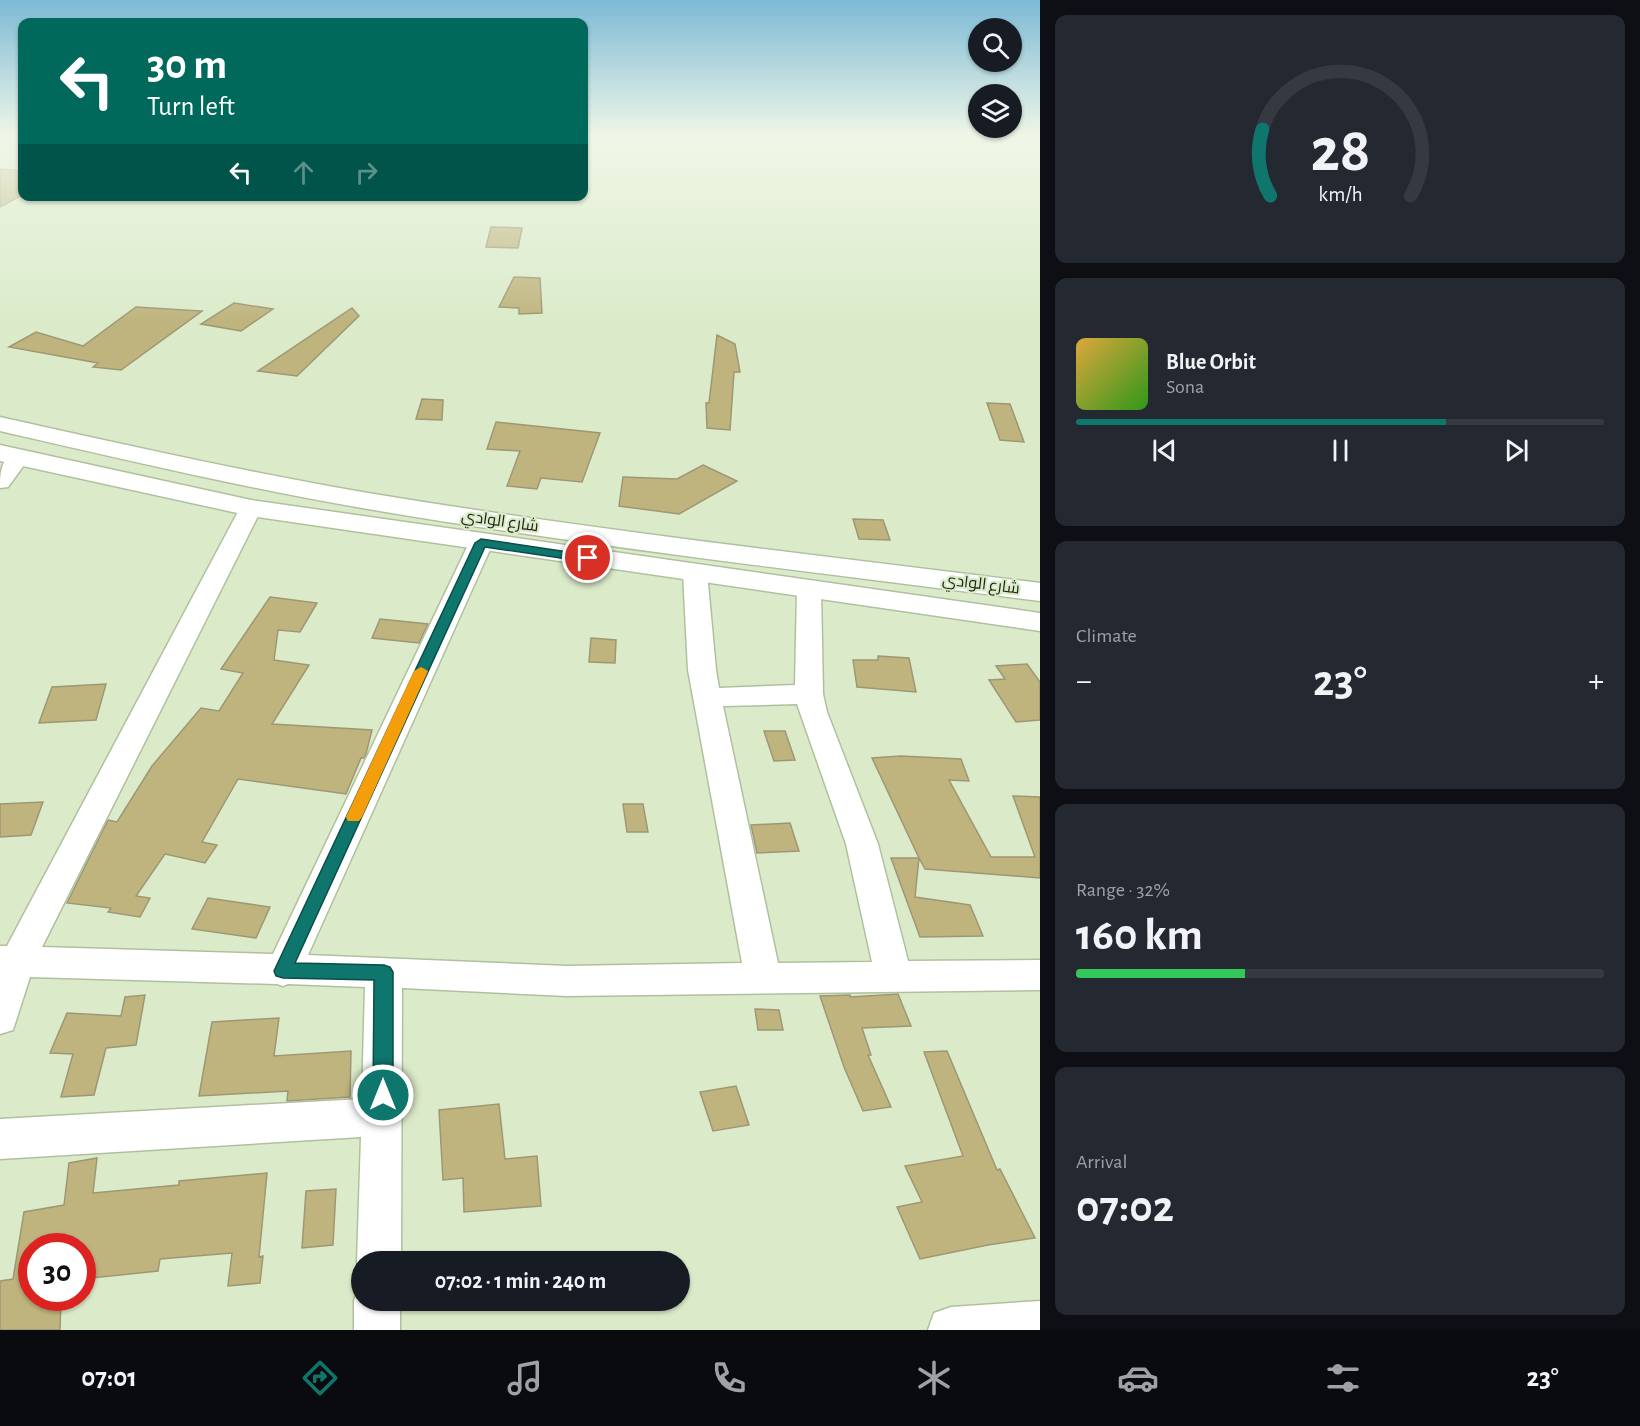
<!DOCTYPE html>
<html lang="en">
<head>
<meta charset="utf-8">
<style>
	:root { --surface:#171b24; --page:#242831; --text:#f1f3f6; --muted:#9ea1a6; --line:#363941; --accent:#0f766e }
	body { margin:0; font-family:"Alegreya Sans",Cairo,sans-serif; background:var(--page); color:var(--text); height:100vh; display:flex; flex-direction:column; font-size:22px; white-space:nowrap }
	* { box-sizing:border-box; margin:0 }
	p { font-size:20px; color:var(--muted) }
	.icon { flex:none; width:33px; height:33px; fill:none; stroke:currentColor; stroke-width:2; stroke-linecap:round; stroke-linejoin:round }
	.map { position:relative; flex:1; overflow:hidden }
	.side { display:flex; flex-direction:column; gap:15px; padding:15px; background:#0d0f14; width:600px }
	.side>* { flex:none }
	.guide { position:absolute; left:18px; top:18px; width:570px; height:183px; border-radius:12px; box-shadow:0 2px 4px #0004; background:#00695c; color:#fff; overflow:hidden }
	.fabs { position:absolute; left:968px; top:18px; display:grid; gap:12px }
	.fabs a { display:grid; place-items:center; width:54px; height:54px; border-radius:50%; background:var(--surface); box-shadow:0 2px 4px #0004; font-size:30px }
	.speed { position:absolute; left:18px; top:1233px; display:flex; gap:12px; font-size:30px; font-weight:700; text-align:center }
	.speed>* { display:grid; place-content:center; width:78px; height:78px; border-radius:50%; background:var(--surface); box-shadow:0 2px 4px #0004; line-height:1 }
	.speed .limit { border:9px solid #d22; background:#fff; color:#111 }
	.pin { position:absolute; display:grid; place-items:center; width:51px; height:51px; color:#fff; margin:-26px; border:3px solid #fff; border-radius:50%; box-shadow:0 2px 6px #0007 }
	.me { position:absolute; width:66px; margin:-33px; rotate:0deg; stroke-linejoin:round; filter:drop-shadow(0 0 4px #0008) }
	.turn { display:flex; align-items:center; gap:21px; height:126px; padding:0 30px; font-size:27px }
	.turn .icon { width:78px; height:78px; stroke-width:2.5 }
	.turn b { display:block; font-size:42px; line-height:51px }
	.lanes { display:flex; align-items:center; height:57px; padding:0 30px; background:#0003; justify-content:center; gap:30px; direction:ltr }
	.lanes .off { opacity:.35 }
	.big { font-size:45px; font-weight:700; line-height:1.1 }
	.side .tile { flex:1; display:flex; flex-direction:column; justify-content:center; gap:9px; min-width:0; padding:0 21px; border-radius:12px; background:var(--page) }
	.side .dial { align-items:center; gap:0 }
	.dial svg { height:156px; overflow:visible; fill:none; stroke:var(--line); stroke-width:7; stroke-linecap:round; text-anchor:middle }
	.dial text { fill:var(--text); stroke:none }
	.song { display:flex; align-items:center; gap:18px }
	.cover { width:72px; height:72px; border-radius:9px; background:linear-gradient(135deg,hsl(40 70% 55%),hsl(110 70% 35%)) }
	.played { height:6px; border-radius:3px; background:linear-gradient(90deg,var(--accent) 70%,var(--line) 70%) }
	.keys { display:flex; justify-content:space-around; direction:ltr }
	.heat { display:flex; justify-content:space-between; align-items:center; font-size:33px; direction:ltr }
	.charge { height:9px; border-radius:4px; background:linear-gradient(90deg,#34c759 32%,var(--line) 0) }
	.trip { position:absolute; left:351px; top:1251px; width:339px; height:60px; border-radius:30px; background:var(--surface); box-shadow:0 2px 4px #0004; font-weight:700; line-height:60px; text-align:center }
	.tabs { display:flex; height:96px; justify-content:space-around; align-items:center; background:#090b0e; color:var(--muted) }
	.tabs .icon { width:42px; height:42px }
	.tabs .active { color:var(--accent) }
	.tabs b { font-size:27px; color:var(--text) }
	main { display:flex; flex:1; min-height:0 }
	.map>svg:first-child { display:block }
</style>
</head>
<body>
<main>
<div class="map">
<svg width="1040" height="1330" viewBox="0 0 1040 1330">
	<rect width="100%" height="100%" fill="#dbebc9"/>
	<path fill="#bfb47e" stroke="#9e9775" stroke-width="1.5" d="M 0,169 L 22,171 L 22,195 L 0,207 Z
		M 491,227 L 522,228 L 518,248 L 486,247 Z
		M 514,277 L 540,278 L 542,313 L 519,314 L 519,308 L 499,307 Z
		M 234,303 L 273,309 L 241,331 L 201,324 Z
		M 136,307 L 202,311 L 121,370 L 93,367 L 98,363 L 9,347 L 36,332 L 83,346 Z
		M 352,308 L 359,316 L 297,376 L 258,371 Z
		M 717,335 L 735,344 L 740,372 L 734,372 L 730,430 L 707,428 L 706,403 L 709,403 Z
		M 422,399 L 443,400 L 442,420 L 416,419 Z
		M 987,403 L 1010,404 L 1024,442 L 1000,440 Z
		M 496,422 L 600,433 L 582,482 L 541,478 L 537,489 L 507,486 L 520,451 L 487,449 Z
		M 703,465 L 737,481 L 679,514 L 619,506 L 623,477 L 677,479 Z
		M 853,519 L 883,520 L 890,540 L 859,539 Z
		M 270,597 L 317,603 L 300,632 L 278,630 L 274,660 L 309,665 L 272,724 L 372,730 L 366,754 L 364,758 L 361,758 L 346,794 L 238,779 L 202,842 L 217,845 L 205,863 L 165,854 L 136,896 L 150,898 L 140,917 L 108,912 L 111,908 L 67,903 L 108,820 L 117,822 L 152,766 L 201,708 L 219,711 L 243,673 L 221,669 Z
		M 380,619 L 428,624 L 419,643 L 372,638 Z
		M 591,638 L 616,640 L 615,663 L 589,662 Z
		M 878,656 L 909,658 L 916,692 L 857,687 L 853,660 L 878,660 Z
		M 1027,664 L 1040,682 L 1040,720 L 1016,722 L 989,680 L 1005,679 L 996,666 Z
		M 106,684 L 96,720 L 39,723 L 52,687 Z
		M 764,731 L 785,731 L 795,760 L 774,761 Z
		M 901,756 L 961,759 L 969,781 L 949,780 L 991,857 L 1035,857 L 1013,796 L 1040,797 L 1040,878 L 925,869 L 919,858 L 915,897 L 970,905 L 983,936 L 920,937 L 891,858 L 919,858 L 872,758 Z
		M 43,802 L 31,835 L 0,837 L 0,804 Z
		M 623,804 L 643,804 L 648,832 L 627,832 Z
		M 790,823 L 799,851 L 757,853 L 751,825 Z
		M 208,898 L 270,907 L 256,938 L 192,929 Z
		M 898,994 L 911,1026 L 862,1028 L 871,1055 L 868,1055 L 891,1107 L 863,1111 L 844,1067 L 820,996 L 850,995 L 850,997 Z
		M 145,995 L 136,1045 L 106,1048 L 94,1095 L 61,1097 L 73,1054 L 50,1053 L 67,1013 L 121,1016 L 125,997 Z
		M 755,1009 L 779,1010 L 783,1030 L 758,1030 Z
		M 279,1018 L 274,1056 L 351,1051 L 350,1097 L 287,1101 L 288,1091 L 199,1096 L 212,1022 Z
		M 947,1051 L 997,1170 L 1000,1169 L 1035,1238 L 988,1245 L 920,1259 L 897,1207 L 922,1202 L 905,1166 L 963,1156 L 924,1052 Z
		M 736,1086 L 749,1125 L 713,1131 L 700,1092 Z
		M 499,1104 L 505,1159 L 537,1156 L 541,1206 L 464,1212 L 463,1178 L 443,1180 L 439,1110 Z
		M 97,1158 L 93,1193 L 179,1185 L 179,1181 L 267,1173 L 259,1257 L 263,1256 L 260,1283 L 228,1286 L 232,1253 L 160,1259 L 158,1271 L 82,1279 L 82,1246 L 32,1246 L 32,1298 L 61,1298 L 60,1330 L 0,1330 L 0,1281 L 13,1279 L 24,1212 L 64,1205 L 69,1163 Z
		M 336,1189 L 333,1245 L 302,1248 L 306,1191 Z"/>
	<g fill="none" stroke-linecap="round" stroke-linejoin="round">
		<defs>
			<path id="street" d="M 20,451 L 27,453 L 30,457 L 8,487 L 0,488 C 0,472 1,455 20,451 Z
				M 251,501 L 259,503 L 262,508 L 42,947 L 273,954 L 469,543 L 473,538 L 481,536 L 489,538 L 493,543 L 308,955 L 567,966 L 742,963 L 688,670 L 683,573 L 686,568 L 695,566 L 704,568 L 707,573 L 716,670 L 719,688 L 795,685 L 797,590 L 800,585 L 809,583 L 818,585 L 821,590 L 823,694 L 827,712 L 878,844 L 908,961 L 1040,960 L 1040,990 L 567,996 L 402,988 L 401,1262 L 362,1262 L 362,1274 L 357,1262 L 361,1137 L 0,1159 L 0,1119 L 362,1099 L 365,987 L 288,984 L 283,986 L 277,984 L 30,977 L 13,1030 L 0,1034 L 0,946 L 7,946 L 240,508 L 243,503 ZM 797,704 L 846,844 L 872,962 L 778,963 L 723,706 Z
				M 361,1284 L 362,1300 L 400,1300 L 400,1330 L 354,1330 L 354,1300 Z
				M 1040,1301 L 1040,1330 L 928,1330 L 934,1313 L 951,1307 Z"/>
			<path id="secondary" d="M 0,417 C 122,444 245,472 368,493 C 591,530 816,555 1040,583 L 1040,601 C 816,572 591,547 368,509 C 244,488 122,459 0,431 Z
				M 0,445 L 251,500 L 1040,613 L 1040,631 L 251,516 L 0,461 Z"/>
		</defs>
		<use href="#street" stroke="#b0c09f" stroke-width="3"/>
		<use href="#secondary" stroke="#b0c09f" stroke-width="3"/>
		<use href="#street" fill="#fff" fill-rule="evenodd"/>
		<use href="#secondary" fill="#fff" fill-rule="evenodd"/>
	</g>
	<linearGradient id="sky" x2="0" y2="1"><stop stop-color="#7cbad6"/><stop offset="0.42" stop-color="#eff6e7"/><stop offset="1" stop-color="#eff6e7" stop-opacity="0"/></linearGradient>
	<rect width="1040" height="323" fill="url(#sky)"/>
	<path fill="#0f766e" stroke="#0a4d48" stroke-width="1.5" d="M 481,539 L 588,555 L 594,558 L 588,562 L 485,547 L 295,963 L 384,965 L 390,967 L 393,972 L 393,1095 L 390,1102 L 383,1105 L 376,1102 L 373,1095 L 374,980 L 283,978 L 276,976 L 274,971 L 475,543 Z"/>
	<path fill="#f59e0b" d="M 421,667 L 428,671 L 362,817 L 359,821 L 348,821 L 346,817 L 414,671 Z"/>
	<g text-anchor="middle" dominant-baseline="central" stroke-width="4.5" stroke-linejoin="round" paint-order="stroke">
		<g font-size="16" fill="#1a2013" stroke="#dbebc9">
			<text transform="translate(500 521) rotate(8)">شارع الوادي</text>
			<text transform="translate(981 584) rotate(7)">شارع الوادي</text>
		</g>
	</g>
</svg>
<div class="fabs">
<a><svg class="icon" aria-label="search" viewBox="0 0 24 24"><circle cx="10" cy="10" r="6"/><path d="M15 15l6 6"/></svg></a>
<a><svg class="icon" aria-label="layers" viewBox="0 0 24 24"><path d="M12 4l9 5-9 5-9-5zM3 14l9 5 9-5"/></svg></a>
</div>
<div class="speed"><div class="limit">30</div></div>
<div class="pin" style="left:588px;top:558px;background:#d93025"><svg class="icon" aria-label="arrive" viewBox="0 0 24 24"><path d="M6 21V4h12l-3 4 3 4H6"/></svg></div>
<svg class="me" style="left:383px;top:1095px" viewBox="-20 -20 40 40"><circle r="17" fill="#0f766e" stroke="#fff" stroke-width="3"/><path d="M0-11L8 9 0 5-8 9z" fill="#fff"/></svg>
<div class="trip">07:02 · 1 min · 240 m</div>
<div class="guide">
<div class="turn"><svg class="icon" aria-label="left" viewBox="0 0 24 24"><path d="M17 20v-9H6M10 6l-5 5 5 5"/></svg><div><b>30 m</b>Turn left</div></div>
<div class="lanes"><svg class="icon" aria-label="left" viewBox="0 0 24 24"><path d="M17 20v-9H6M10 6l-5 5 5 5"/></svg><svg class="icon off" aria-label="ahead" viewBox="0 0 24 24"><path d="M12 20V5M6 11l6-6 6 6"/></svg><svg class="icon off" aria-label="right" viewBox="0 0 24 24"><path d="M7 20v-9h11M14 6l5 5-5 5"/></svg></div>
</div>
</div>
<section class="side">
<div class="tile dial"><svg viewBox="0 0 100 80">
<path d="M14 69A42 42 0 1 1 86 69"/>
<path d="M14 69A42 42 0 0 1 10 35" stroke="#0f766e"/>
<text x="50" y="56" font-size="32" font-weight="700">28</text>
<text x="50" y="72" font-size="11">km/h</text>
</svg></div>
<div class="tile">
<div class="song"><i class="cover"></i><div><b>Blue Orbit</b><p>Sona</p></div></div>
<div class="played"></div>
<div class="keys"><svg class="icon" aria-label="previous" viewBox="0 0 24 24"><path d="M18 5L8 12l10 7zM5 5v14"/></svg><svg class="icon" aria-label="pause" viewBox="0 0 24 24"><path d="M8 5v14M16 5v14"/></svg><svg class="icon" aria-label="next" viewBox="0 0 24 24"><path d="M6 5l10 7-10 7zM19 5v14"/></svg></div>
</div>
<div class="tile"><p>Climate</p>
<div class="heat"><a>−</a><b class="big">23°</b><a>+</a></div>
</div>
<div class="tile"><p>Range · 32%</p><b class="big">160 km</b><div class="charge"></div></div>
<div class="tile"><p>Arrival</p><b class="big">07:02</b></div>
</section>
</main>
<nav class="tabs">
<b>07:01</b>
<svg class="icon active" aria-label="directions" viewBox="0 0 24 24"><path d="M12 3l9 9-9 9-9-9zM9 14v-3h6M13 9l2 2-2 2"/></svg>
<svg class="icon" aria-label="music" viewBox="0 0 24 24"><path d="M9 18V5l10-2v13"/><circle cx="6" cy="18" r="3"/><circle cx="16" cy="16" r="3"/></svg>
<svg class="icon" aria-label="phone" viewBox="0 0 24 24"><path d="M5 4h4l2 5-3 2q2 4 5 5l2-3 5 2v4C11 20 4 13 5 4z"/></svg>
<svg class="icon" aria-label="climate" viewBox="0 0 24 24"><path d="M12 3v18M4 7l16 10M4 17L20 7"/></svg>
<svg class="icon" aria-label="car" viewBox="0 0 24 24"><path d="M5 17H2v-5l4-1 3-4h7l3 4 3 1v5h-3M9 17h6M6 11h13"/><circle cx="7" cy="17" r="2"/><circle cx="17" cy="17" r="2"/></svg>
<svg class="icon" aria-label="filters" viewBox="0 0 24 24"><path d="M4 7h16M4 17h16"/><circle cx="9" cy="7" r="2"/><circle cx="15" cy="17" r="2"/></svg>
<b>23°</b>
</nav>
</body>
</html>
